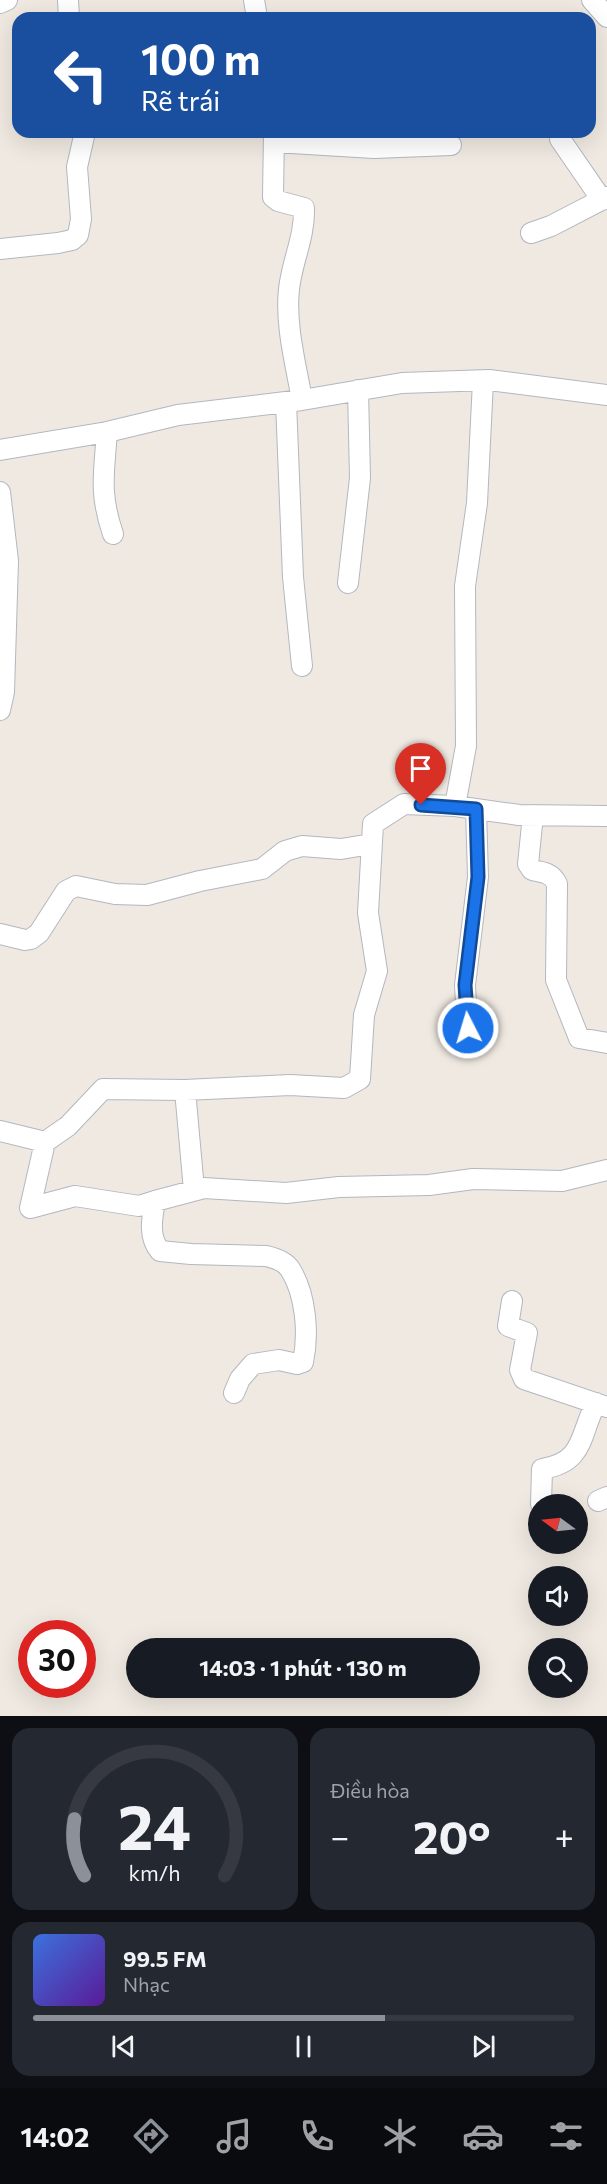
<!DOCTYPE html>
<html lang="vi">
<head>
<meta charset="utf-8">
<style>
	:root { --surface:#171b24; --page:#242831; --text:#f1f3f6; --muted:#9ea1a6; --line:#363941; --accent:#8c9099 }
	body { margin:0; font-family:Commissioner,sans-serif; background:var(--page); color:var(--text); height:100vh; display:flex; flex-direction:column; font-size:22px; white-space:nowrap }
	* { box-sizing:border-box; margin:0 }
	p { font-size:20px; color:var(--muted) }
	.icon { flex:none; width:33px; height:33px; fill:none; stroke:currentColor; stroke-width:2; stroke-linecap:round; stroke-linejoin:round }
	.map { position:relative; height:1716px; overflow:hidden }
	.side { display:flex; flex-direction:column; gap:12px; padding:12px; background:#0d0f14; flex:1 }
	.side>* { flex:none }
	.hud { position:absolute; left:12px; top:12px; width:584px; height:126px; border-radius:18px; box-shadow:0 6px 24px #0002; background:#1a4fa0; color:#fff; overflow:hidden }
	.needle { width:39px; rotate:285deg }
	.controls { position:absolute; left:528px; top:1494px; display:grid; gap:12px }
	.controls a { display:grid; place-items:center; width:60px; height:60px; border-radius:50%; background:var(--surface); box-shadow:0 6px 24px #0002; font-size:30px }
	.speed { position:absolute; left:18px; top:1620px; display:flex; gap:12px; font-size:30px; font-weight:700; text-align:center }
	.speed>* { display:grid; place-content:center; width:78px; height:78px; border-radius:50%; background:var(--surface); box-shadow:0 6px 24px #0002; line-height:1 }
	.speed .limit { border:9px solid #d22; background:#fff; color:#111 }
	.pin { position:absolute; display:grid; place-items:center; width:51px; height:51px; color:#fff; margin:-62px -26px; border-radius:50% 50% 50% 0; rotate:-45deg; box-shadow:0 0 6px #0007 }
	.pin .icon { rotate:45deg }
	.me { position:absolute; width:66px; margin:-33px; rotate:355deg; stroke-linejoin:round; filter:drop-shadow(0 0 4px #0008) }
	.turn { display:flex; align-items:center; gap:21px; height:126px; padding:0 30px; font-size:27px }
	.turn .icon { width:78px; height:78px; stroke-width:2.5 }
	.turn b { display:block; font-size:42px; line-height:51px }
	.big { font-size:45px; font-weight:700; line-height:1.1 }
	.side .tile { flex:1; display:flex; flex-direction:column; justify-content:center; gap:9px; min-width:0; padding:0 21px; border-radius:18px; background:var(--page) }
	.side .dial { align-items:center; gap:0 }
	.dial svg { height:156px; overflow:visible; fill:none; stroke:var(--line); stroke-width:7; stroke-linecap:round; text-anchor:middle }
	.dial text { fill:var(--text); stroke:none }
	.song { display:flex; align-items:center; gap:18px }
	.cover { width:72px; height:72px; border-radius:9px; background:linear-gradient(135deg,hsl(220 70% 55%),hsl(270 70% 35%)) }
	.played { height:6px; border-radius:3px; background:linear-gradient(90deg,var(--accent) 65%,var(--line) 65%) }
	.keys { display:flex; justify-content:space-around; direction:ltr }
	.heat { display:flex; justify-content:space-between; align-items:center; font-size:33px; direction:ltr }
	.side .tiles { flex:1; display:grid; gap:12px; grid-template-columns:1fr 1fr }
	.tile:last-child { grid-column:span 2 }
	.trip { position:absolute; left:126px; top:1638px; width:354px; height:60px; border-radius:30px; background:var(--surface); box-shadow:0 6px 24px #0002; font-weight:700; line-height:60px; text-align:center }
	.dock { display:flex; height:96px; justify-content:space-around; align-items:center; background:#090b0e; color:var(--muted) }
	.dock .icon { width:42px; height:42px }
	.dock .on { color:var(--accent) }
	.dock b { font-size:27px; color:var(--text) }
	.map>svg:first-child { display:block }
</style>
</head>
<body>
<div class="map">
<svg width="607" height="1716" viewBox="0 0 607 1716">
	<rect width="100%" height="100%" fill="#efe9e1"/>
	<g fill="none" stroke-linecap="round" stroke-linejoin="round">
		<defs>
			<path id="minor" d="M 68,0 L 69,18
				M 254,0 L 257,18
				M 592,0 L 607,17
				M 0,3 L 7,0
				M 274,132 L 273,197 L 278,201 L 304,208 C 305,237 292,261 289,289 C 285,325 296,365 302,400
				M 560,139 L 602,200
				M 275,142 L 374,148 L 451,145
				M 531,233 L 551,226 L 607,197
				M 0,249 L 58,243 L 72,240 L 78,235 L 81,219 L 77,167 L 85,132
				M 483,381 L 477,503 L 465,586 L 466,746 L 455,806 L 519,815 L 607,816
				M 286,402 L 293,577 L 302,666
				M 107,432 C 104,474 99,493 113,534
				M 0,450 L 107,432 L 178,415 L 302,400 L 402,383 L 489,380 L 607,395
				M 0,492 L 8,561 L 4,692 L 0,710
				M 348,583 L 360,478 L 358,390
				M 533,815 L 528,864 L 532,870 C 543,872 552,873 557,884 L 556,980 L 579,1038 L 607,1043
				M 0,934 L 25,940 L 31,939 L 39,933 L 66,891 L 76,886 L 115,894 L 147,895 L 200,881 L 262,869 L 285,851 L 302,846 L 341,849 L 371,844
				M 468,1041 L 465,985 L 478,877 L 476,809
				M 185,1090 L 194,1190
				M 0,1131 L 45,1142 L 68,1126 L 103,1089 L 185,1090 L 290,1085 L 344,1088 L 360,1079 L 364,1015 L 377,971 L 368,913 L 373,824 L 404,804 L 455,806
				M 45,1142 L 30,1208 L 75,1196 L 139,1206 L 155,1201
				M 512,1301 L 508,1326 L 527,1333 L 520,1370 L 524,1379 L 607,1407
				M 234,1393 L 240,1379 L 253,1364 L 279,1360 L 297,1364 L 303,1362 C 309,1334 306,1294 290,1269 C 285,1261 275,1258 266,1256 L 191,1254 L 160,1251 C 148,1237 152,1218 155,1201 L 204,1188 L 286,1193 L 339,1187 L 429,1185 L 473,1179 L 562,1181 L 607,1170
				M 598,1501 L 607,1497
				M 541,1504 L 542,1469 C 585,1462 579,1436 596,1403"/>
		</defs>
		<use href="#minor" stroke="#b4b7c1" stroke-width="22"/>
		<use href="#minor" stroke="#fff" stroke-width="20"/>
	</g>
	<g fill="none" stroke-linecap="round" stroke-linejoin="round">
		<defs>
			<path id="route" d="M 421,805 L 476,809 L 478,877 L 465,985 L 468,1028"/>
		</defs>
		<use href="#route" stroke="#114b97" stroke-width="15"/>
		<use href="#route" stroke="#1a73e8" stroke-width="10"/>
	</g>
</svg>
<div class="controls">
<a><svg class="needle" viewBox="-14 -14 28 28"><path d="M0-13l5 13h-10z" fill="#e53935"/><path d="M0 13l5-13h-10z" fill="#9ea1a6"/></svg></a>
<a><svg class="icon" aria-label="sound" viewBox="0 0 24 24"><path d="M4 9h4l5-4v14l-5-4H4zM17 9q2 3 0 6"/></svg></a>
<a><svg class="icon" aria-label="search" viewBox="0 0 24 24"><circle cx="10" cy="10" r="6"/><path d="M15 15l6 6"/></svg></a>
</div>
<div class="speed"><div class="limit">30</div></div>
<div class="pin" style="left:421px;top:805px;background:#d93025"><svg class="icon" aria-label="arrive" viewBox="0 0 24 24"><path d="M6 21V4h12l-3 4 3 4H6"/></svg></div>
<svg class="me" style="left:468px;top:1028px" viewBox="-20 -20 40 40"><circle r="17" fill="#1a73e8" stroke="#fff" stroke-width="3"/><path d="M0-11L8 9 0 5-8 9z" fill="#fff"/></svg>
<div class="trip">14:03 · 1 phút · 130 m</div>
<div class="hud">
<div class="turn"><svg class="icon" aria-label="left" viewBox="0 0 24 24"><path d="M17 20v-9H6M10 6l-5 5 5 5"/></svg><div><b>100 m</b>Rẽ trái</div></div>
</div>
</div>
<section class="side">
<div class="tiles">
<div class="tile dial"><svg viewBox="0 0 100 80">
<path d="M14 69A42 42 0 1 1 86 69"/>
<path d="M14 69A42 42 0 0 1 9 40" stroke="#8c9099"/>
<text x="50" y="56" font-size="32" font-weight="700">24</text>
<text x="50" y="72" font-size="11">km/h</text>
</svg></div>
<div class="tile"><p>Điều hòa</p>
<div class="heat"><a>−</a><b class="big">20°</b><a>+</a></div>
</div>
<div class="tile">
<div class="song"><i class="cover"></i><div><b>99.5 FM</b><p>Nhạc</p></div></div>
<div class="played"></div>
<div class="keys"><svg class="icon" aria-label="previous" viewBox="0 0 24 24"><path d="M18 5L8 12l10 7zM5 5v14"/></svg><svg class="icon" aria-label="pause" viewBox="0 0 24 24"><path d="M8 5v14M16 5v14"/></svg><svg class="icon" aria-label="next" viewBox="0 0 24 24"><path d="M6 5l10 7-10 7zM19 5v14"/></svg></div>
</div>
</div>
</section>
<nav class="dock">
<b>14:02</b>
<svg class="icon on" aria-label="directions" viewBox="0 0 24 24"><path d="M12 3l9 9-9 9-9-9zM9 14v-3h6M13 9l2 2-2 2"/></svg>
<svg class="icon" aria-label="music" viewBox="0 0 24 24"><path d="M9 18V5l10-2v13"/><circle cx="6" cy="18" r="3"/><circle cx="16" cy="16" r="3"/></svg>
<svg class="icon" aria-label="phone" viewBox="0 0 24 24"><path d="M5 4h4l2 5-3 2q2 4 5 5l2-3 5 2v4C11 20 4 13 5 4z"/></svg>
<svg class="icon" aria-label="climate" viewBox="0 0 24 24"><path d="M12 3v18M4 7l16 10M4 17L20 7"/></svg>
<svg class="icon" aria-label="car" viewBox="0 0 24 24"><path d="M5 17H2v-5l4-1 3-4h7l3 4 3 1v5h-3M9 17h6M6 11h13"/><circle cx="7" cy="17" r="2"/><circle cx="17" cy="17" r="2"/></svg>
<svg class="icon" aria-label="filters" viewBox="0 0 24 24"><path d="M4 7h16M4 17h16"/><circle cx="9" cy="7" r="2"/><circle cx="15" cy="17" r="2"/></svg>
</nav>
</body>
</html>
